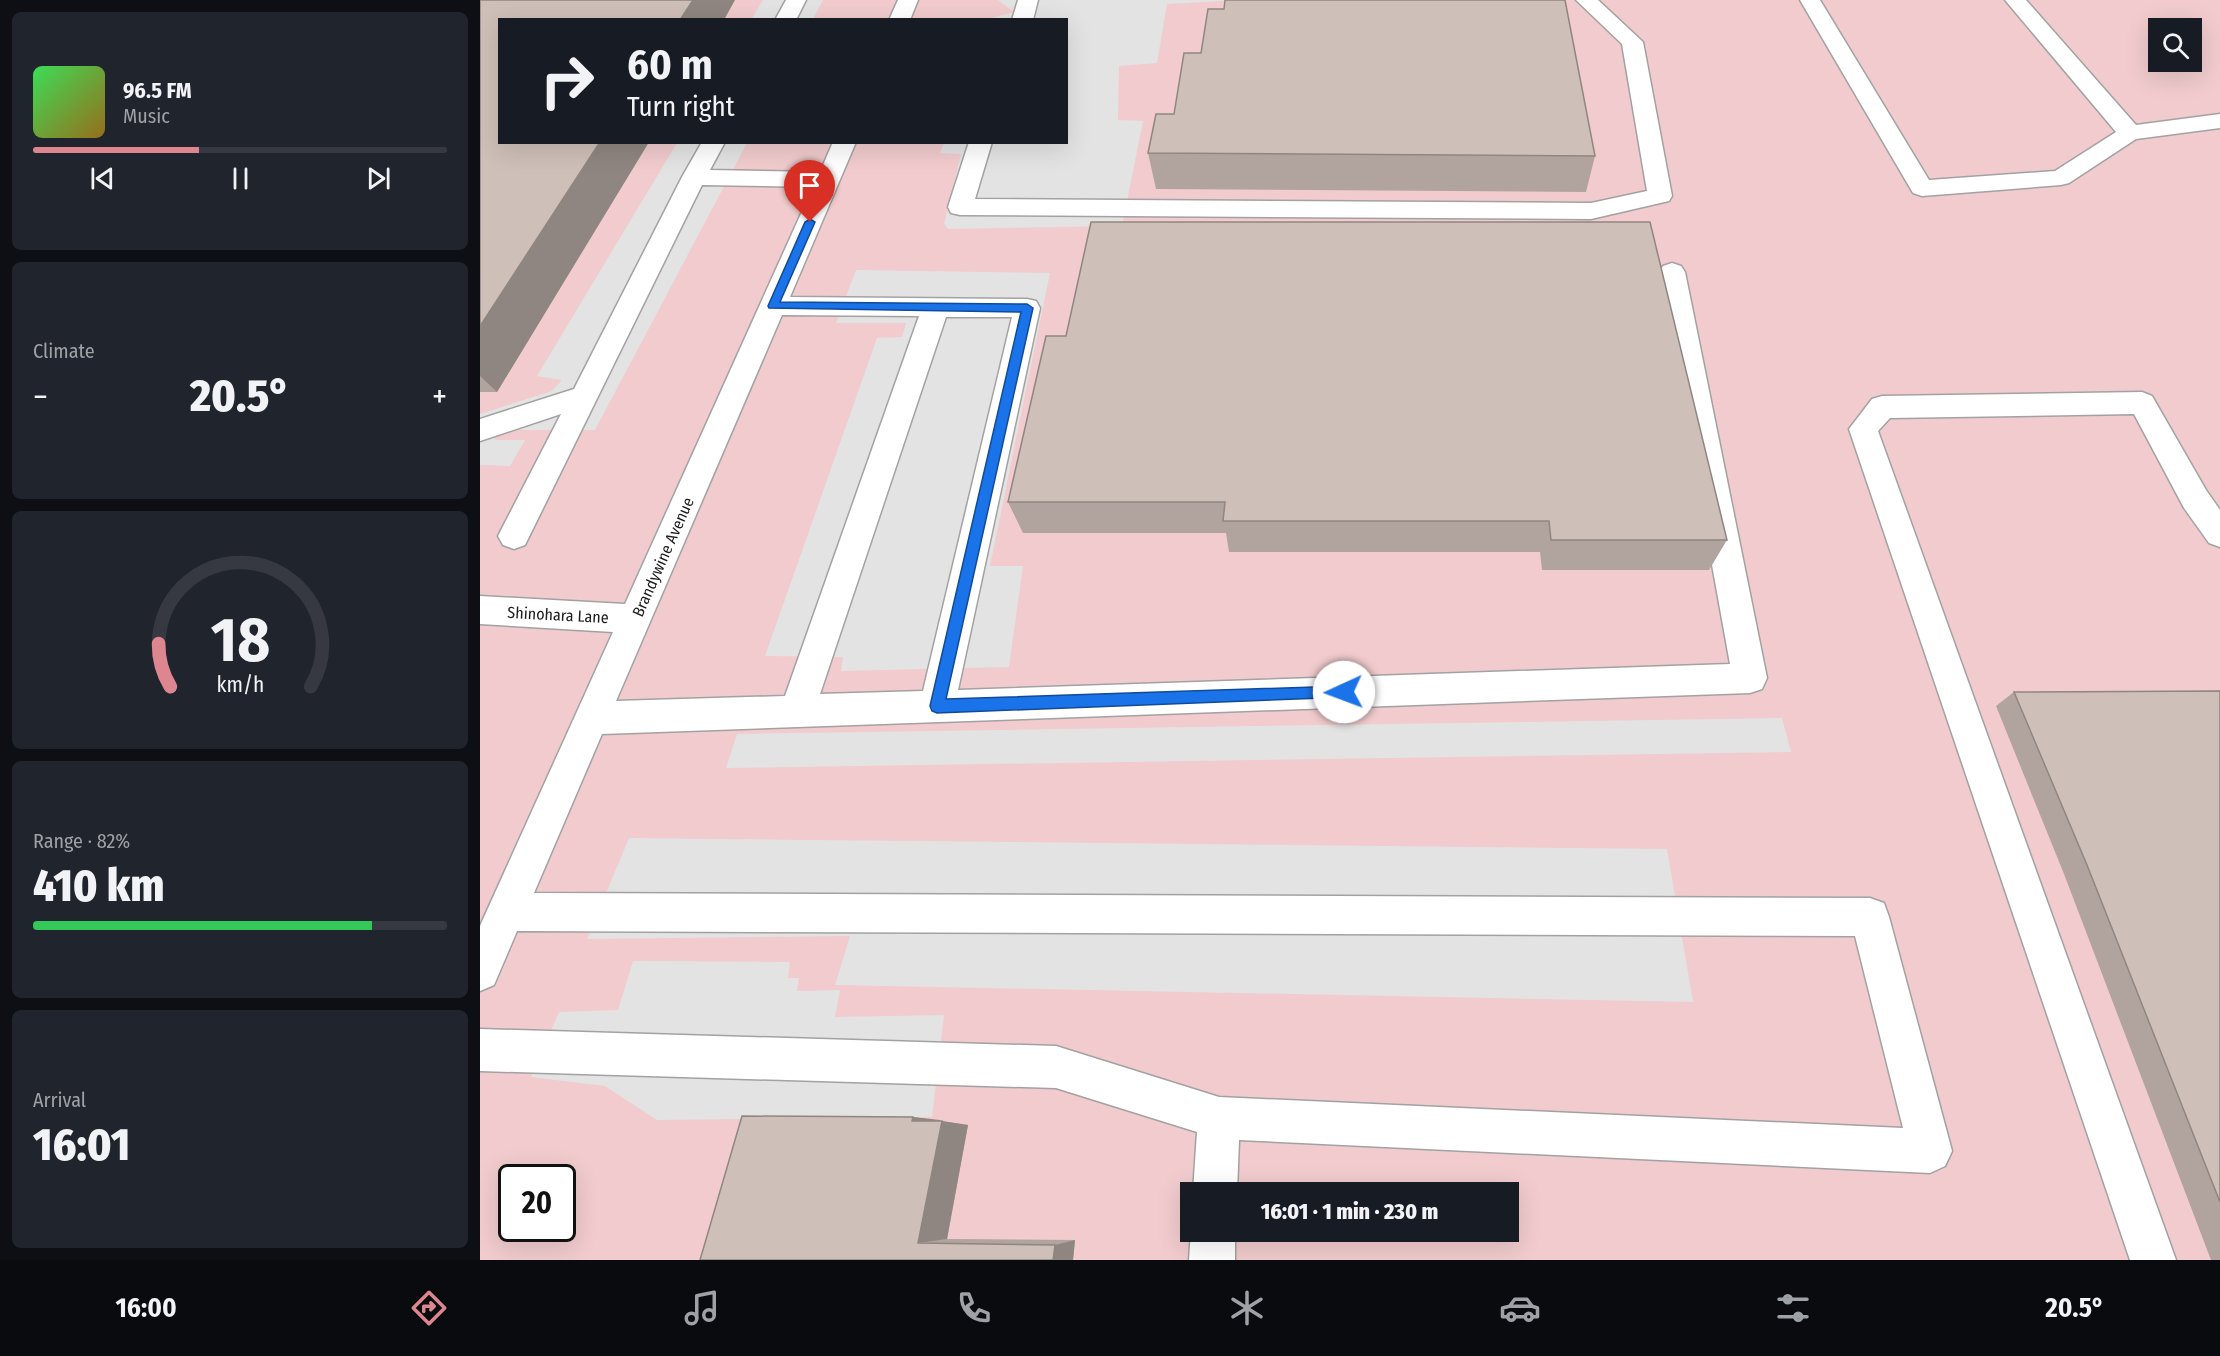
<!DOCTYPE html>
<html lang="en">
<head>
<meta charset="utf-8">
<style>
	:root { --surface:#171b24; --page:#20242c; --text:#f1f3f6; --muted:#9ea1a6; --line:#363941; --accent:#dd8690 }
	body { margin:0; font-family:"Fira Sans Condensed",sans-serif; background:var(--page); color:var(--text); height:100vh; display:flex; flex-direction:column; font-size:22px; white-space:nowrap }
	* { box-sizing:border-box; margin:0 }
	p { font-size:20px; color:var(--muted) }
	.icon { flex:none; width:33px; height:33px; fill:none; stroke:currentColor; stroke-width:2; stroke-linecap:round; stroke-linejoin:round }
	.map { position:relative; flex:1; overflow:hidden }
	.drawer { display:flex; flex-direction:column; gap:12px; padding:12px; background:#0d0f14; width:480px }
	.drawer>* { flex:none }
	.hud { position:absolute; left:18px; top:18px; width:570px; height:126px; border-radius:0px; box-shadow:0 6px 24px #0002; background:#171b24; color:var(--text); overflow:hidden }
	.controls { position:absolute; left:1668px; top:18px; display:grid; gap:12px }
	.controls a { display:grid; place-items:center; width:54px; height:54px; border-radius:0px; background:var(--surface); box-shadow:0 6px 24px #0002; font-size:30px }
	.speed { position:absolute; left:18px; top:1164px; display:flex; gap:12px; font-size:30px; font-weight:700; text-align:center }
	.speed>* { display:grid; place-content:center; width:78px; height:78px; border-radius:50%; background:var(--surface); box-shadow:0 6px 24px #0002; line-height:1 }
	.speed .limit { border:3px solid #111; border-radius:9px; background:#fff; color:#111 }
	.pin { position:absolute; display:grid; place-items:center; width:51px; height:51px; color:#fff; margin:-62px -26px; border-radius:50% 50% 50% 0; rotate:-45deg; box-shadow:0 0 6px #0007 }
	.pin .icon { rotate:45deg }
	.me { position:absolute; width:66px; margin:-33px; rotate:268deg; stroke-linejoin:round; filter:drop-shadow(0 0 4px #0008) }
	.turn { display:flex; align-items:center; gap:21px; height:126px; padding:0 30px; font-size:27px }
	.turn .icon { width:78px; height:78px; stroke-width:2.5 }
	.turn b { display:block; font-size:42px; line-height:51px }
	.big { font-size:45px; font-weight:800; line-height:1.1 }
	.drawer .tile { flex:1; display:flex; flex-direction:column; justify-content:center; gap:9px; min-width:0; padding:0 21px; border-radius:9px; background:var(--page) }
	.drawer .dial { align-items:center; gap:0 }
	.dial svg { height:156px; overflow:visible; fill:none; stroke:var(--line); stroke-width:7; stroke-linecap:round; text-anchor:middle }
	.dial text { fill:var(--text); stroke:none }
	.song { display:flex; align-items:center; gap:18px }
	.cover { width:72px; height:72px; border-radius:9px; background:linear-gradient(135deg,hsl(130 70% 55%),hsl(40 70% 35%)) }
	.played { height:6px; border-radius:3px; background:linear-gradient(90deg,var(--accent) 40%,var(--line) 40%) }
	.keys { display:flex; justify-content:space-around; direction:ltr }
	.heat { display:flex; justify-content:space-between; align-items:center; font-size:33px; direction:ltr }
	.charge { height:9px; border-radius:4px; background:linear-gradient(90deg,#34c759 82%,var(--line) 0) }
	.trip { position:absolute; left:700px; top:1182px; width:339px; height:60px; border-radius:0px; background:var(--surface); box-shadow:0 6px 24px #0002; font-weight:800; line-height:60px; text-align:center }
	.tabs { display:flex; height:96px; justify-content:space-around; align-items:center; background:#090b0e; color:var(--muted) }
	.tabs .icon { width:42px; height:42px }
	.tabs .selected { color:var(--accent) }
	.tabs b { font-size:27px; color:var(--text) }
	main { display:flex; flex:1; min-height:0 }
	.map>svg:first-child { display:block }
</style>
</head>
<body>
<main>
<section class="drawer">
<div class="tile">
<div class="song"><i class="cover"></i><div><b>96.5 FM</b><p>Music</p></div></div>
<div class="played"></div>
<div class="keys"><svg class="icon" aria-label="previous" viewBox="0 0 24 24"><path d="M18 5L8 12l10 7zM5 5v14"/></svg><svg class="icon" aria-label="pause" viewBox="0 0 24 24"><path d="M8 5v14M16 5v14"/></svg><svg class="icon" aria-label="next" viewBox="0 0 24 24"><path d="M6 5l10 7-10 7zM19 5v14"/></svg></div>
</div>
<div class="tile"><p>Climate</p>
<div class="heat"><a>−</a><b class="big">20.5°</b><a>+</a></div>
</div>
<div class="tile dial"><svg viewBox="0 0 100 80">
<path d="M14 69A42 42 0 1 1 86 69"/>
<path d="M14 69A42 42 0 0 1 8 47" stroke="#dd8690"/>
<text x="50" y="56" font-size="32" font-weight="700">18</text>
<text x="50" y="72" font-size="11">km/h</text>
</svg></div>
<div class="tile"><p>Range · 82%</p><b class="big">410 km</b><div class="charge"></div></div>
<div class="tile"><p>Arrival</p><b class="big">16:01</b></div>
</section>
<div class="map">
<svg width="1740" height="1260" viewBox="0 0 1740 1260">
	<rect width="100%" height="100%" fill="#eee7df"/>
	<path fill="#f1cbcd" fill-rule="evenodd" d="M 0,0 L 1740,0 L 1740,1260 L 0,1260 ZM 20,20 L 586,20 L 586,142 L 20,142 ZM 1678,28 L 1712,28 L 1712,62 L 1678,62 ZM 32,1178 L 82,1178 L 82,1228 L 32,1228 ZM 711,1192 L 1029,1192 L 1029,1232 L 711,1232 Z"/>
	<path fill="#e3e3e3" d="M 283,0 L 343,0 L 333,19 L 271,20 Z
		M 518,0 L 759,0 L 687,4 L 677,63 L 639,66 L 638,120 L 663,121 L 642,226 L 468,229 L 464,224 L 481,154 L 460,153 L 464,143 L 586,142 L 586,20 L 508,19 L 534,12 Z
		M 197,143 L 267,143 L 115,430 L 23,430 L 14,440 L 45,440 L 30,466 L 0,465 L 0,414 L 72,391 L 82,380 L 57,376 Z
		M 376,270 L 570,273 L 510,566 L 543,566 L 529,667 L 361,671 L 363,657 L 285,656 L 397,338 L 422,337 L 426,323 L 356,323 Z
		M 1302,718 L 1311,752 L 246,768 L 257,734 Z
		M 149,838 L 1187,849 L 1213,1002 L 355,985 L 370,936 L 107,939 Z
		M 153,961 L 310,962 L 308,978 L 319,978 L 317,991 L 360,990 L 355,1017 L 464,1015 L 452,1117 L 177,1120 L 125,1086 L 51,1077 L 79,1012 L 138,1010 Z"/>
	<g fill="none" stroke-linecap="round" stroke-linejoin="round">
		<defs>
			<path id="minor" d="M 306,0 L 326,0 L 316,20 L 295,20 Z
				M 418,0 L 438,0 L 430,20 L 409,20 Z
				M 538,0 L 558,0 L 553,20 L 532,20 Z
				M 1096,0 L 1118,0 L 1163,42 L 1192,196 L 1189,201 L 1111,219 L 480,215 L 471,213 L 468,207 L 489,142 L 512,142 L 495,199 L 1111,203 L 1167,191 L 1142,44 Z
				M 1320,0 L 1340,0 L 1449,180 L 1575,171 L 1636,132 L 1525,0 L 1546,0 L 1656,125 L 1740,114 L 1740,128 L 1656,139 L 1589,183 L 1581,185 L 1442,196 L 1433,193 Z
				M 222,142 L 245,142 L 230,170 L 340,172 L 353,142 L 376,142 L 310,297 L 547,299 L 556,301 L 560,308 L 478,690 L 1250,664 L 1179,272 L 1183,266 L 1192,263 L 1201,266 L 1205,272 L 1287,678 L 1282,689 L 1270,693 L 122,734 L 54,893 L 1390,898 L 1404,903 L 1409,917 L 1472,1151 L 1465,1166 L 1450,1173 L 759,1140 L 757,1192 L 713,1192 L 717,1132 L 576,1088 L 0,1071 L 0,1029 L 576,1046 L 739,1097 L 1423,1128 L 1375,936 L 37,931 L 14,985 L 0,991 L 0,926 L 133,632 L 0,624 L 0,596 L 145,604 L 333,187 L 222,185 L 45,545 L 34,549 L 23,545 L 18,536 L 81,414 L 0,441 L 0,419 L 94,389 L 202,177 ZM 302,315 L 439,316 L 305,696 L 136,701 ZM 466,317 L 532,317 L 443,691 L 340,694 Z
				M 1662,392 L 1672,396 L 1726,490 L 1740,510 L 1740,547 L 1729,543 L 1704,508 L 1654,414 L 1410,418 L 1398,431 L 1696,1260 L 1650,1260 L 1369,429 L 1392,399 L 1402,396 Z
				M 711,1231 L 755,1232 L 755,1260 L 709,1260 Z"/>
		</defs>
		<use href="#minor" stroke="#a2a2a2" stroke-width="3"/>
		<use href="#minor" fill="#fff" fill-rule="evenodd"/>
	</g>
	<path fill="#b1a49e" d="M 0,0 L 20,142 L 169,142 L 17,392 L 0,392 Z
		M 721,53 L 1115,156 L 1106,192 L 676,189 L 668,153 L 694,114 Z
		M 566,336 L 1247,540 L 1229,570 L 1062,570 L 1060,552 L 749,552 L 746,533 L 543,533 L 528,502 Z
		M 1740,691 L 1740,1260 L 1731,1260 L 1584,874 L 1516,706 L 1534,692 Z
		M 433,1117 L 488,1125 L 467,1239 L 595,1240 L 593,1260 L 220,1260 Z"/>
	<path fill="#908681" d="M 213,0 L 255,0 L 244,20 L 200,20 Z
		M 120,142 L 169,142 L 17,392 L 0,376 L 0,326 Z
		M 433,1117 L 460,1120 L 460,1125 L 432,1121 Z
		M 462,1121 L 488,1125 L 467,1239 L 438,1243 Z
		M 595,1240 L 593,1260 L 573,1260 L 575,1245 Z"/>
	<path fill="#cebfb8" stroke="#908681" stroke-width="1.5" d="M 0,0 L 213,0 L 200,20 L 20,20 L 20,142 L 120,142 L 0,326 Z
		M 745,0 L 1085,0 L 1115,156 L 668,153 L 676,114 L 694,114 L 704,53 L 721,53 L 728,9 L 744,9 Z
		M 611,222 L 1170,222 L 1247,540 L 1071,540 L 1069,521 L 743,521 L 745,502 L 528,502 L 566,336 L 586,336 Z
		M 1740,691 L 1740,1202 L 1607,865 L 1534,692 Z
		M 262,1116 L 433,1117 L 432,1121 L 462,1121 L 438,1243 L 575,1245 L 573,1260 L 220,1260 Z"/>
	<path fill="#1a73e8" stroke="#114b97" stroke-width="1.5" d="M 330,219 L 335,222 L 300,302 L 547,304 L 553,308 L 466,699 L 864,686 L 869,688 L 871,692 L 869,697 L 457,713 L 452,711 L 450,706 L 541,312 L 289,308 L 288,306 L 325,222 Z"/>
	<g text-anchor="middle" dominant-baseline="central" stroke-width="5" stroke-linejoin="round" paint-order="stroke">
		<g font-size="16" fill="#1b1b1b" stroke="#fff">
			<text transform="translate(183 557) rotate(-66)">Brandywine Avenue</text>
			<text transform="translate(78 615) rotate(3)">Shinohara Lane</text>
		</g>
	</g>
</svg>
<div class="controls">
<a><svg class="icon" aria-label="search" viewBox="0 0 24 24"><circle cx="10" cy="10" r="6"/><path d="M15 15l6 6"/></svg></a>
</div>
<div class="speed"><div class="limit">20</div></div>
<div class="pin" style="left:330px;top:222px;background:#d93025"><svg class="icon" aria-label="arrive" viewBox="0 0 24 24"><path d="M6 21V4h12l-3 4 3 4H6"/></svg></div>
<svg class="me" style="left:864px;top:692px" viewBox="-20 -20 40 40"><circle r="19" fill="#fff"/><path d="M0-13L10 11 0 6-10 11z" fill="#1a73e8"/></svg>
<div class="trip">16:01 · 1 min · 230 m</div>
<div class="hud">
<div class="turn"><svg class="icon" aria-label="right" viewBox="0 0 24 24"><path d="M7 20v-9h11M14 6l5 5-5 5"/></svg><div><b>60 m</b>Turn right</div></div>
</div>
</div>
</main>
<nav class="tabs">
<b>16:00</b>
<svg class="icon selected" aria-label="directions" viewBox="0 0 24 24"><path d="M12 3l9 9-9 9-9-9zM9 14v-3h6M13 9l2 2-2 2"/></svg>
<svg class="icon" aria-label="music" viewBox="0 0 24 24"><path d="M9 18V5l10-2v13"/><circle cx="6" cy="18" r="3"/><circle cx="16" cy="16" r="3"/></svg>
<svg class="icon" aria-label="phone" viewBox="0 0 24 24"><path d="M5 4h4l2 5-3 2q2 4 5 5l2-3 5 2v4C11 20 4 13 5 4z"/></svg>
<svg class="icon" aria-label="climate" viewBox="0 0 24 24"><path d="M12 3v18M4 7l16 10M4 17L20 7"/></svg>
<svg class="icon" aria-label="car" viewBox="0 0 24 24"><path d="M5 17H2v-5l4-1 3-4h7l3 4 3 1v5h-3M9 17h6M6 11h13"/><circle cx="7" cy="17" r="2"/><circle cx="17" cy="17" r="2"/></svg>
<svg class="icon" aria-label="filters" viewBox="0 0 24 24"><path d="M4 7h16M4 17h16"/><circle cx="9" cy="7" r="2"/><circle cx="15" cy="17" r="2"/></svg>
<b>20.5°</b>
</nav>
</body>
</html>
